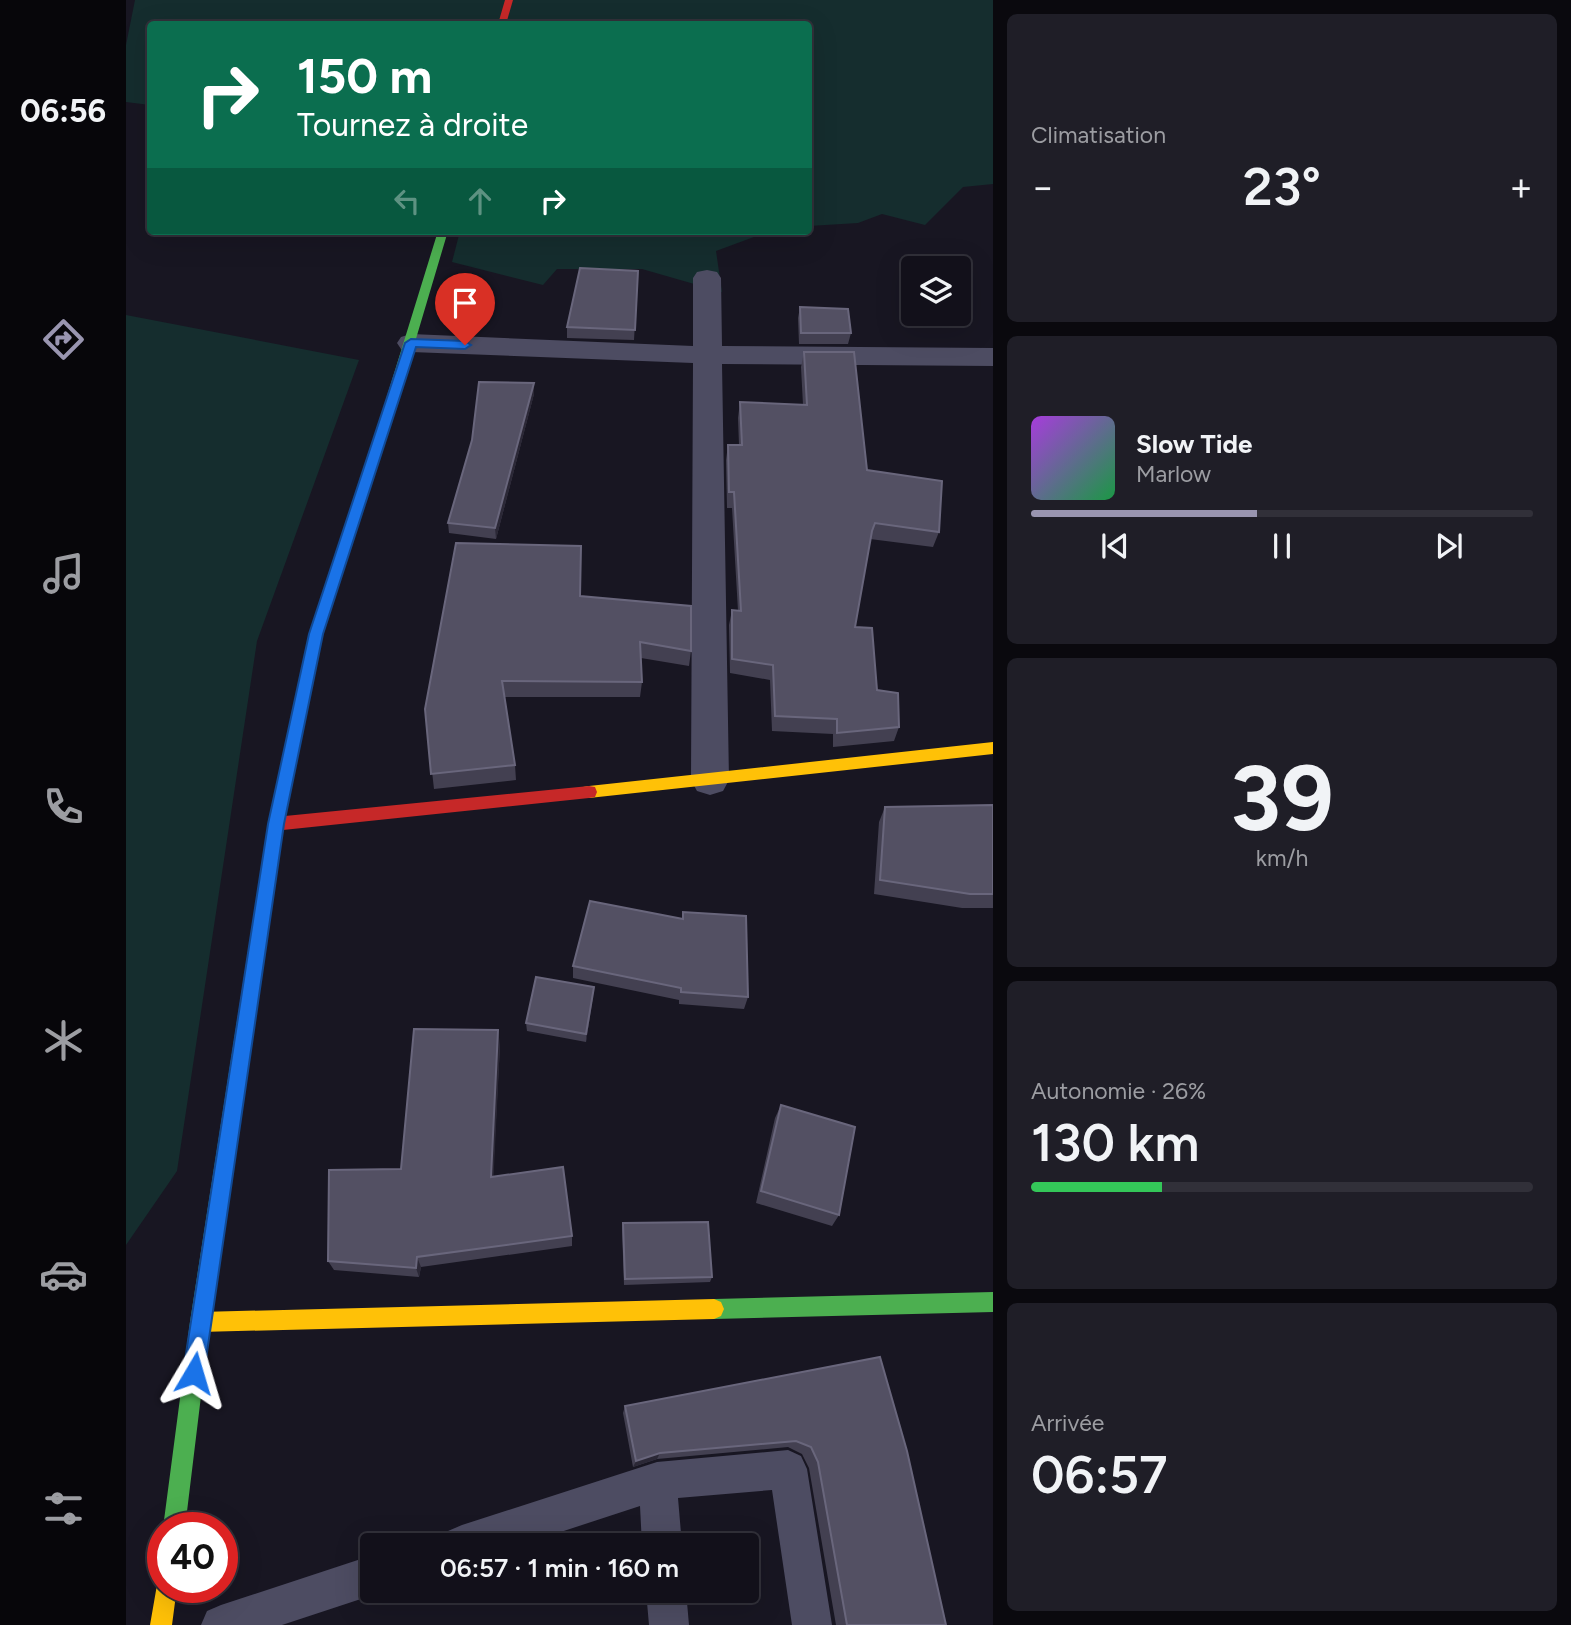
<!DOCTYPE html>
<html lang="fr">
<head>
<meta charset="utf-8">
<style>
	:root { --surface:#12101a; --page:#1f1e27; --text:#f1f3f6; --muted:#9c9da2; --line:#313039; --accent:#9995b0 }
	body { margin:0; font-family:Figtree,sans-serif; background:var(--page); color:var(--text); height:100vh; display:flex; flex-direction:column; font-size:26px; white-space:nowrap }
	* { box-sizing:border-box; margin:0 }
	p { font-size:23px; color:var(--muted) }
	.icon { flex:none; width:38px; height:38px; fill:none; stroke:currentColor; stroke-width:2; stroke-linecap:round; stroke-linejoin:round }
	.map { position:relative; flex:1; overflow:hidden }
	.panel { display:flex; flex-direction:column; gap:14px; padding:14px; background:#0a090e; width:578px }
	.panel>* { flex:none }
	.hud { position:absolute; left:21px; top:21px; width:665px; height:214px; border-radius:7px; box-shadow:0 7px 28px #0002,0 0 0 2px var(--line); background:#0b6e4f; color:#fff; overflow:hidden }
	.controls { position:absolute; left:775px; top:256px; display:grid; gap:14px }
	.controls a { display:grid; place-items:center; width:70px; height:70px; border-radius:7px; background:var(--surface); box-shadow:0 7px 28px #0002,0 0 0 2px var(--line); font-size:35px }
	.speed { position:absolute; left:21px; top:1512px; display:flex; gap:14px; font-size:35px; font-weight:700; text-align:center }
	.speed>* { display:grid; place-content:center; width:91px; height:91px; border-radius:50%; background:var(--surface); box-shadow:0 7px 28px #0002,0 0 0 2px var(--line); line-height:1 }
	.speed .limit { border:10px solid #d22; background:#fff; color:#111 }
	.pin { position:absolute; display:grid; place-items:center; width:60px; height:60px; color:#fff; margin:-72px -30px; border-radius:50% 50% 50% 0; rotate:-45deg; box-shadow:0 0 7px #0007 }
	.pin .icon { rotate:45deg }
	.me { position:absolute; width:77px; margin:-38px; rotate:7deg; stroke-linejoin:round; filter:drop-shadow(0 0 5px #0008) }
	.turn { display:flex; align-items:center; gap:24px; height:147px; padding:0 35px; font-size:32px }
	.turn .icon { width:91px; height:91px; stroke-width:2.5 }
	.turn b { display:block; font-size:49px; line-height:60px }
	.lanes { display:flex; align-items:center; height:66px; padding:0 35px; background:#0003; justify-content:center; gap:35px; direction:ltr }
	.lanes .off { opacity:.35 }
	.big { font-size:52px; font-weight:600; line-height:1.1 }
	.panel .widget { flex:1; display:flex; flex-direction:column; justify-content:center; gap:10px; min-width:0; padding:0 24px; border-radius:10px; background:var(--page) }
	.panel .dial { align-items:center; gap:0 }
	.dial b { font-size:91px; line-height:1 }
	.song { display:flex; align-items:center; gap:21px }
	.cover { width:84px; height:84px; border-radius:10px; background:linear-gradient(135deg,hsl(280 70% 55%),hsl(140 70% 35%)) }
	.played { height:7px; border-radius:4px; background:linear-gradient(90deg,var(--accent) 45%,var(--line) 45%) }
	.keys { display:flex; justify-content:space-around; direction:ltr }
	.heat { display:flex; justify-content:space-between; align-items:center; font-size:38px; direction:ltr }
	.charge { height:10px; border-radius:5px; background:linear-gradient(90deg,#34c759 26%,var(--line) 0) }
	.trip { position:absolute; left:234px; top:1533px; width:399px; height:70px; border-radius:7px; background:var(--surface); box-shadow:0 7px 28px #0002,0 0 0 2px var(--line); font-weight:600; line-height:70px; text-align:center }
	main { display:flex; flex:1; min-height:0 }
	.dock { display:flex; flex-direction:column; width:126px; justify-content:space-around; align-items:center; background:#07060a; color:var(--muted) }
	.dock .icon { width:49px; height:49px }
	.dock .selected { color:var(--accent) }
	.dock b { font-size:32px; color:var(--text) }
	.map>svg:first-child { display:block }
</style>
</head>
<body>
<main>
<nav class="dock">
<b>06:56</b>
<svg class="icon selected" aria-label="directions" viewBox="0 0 24 24"><path d="M12 3l9 9-9 9-9-9zM9 14v-3h6M13 9l2 2-2 2"/></svg>
<svg class="icon" aria-label="music" viewBox="0 0 24 24"><path d="M9 18V5l10-2v13"/><circle cx="6" cy="18" r="3"/><circle cx="16" cy="16" r="3"/></svg>
<svg class="icon" aria-label="phone" viewBox="0 0 24 24"><path d="M5 4h4l2 5-3 2q2 4 5 5l2-3 5 2v4C11 20 4 13 5 4z"/></svg>
<svg class="icon" aria-label="climate" viewBox="0 0 24 24"><path d="M12 3v18M4 7l16 10M4 17L20 7"/></svg>
<svg class="icon" aria-label="car" viewBox="0 0 24 24"><path d="M5 17H2v-5l4-1 3-4h7l3 4 3 1v5h-3M9 17h6M6 11h13"/><circle cx="7" cy="17" r="2"/><circle cx="17" cy="17" r="2"/></svg>
<svg class="icon" aria-label="filters" viewBox="0 0 24 24"><path d="M4 7h16M4 17h16"/><circle cx="9" cy="7" r="2"/><circle cx="15" cy="17" r="2"/></svg>
</nav>
<div class="map">
<svg width="868" height="1625" viewBox="0 0 868 1625">
	<rect width="100%" height="100%" fill="#181622"/>
	<path fill="#152d2e" d="M 9,0 L 867,0 L 867,184 L 837,187 L 799,225 L 756,214 L 732,223 L 683,226 L 682,24 L 24,24 L 24,105 L 0,102 L 0,45 Z
		M 334,231 L 644,231 L 590,251 L 596,292 L 516,269 L 431,269 L 417,285 L 326,262 Z
		M 0,315 L 233,360 L 131,641 L 51,1171 L 0,1245 Z"/>
	<g fill="none" stroke-linecap="round" stroke-linejoin="round">
		<path fill="#4d4c62" fill-rule="evenodd" d="M 662,1450 L 675,1456 L 681,1469 L 706,1625 L 666,1625 L 646,1490 L 552,1498 L 556,1545 L 516,1545 L 514,1506 L 395,1545 L 316,1545 L 322,1531 L 336,1525 L 531,1462 Z
			M 247,1555 L 247,1591 L 257,1591 L 247,1595 L 156,1625 L 75,1625 L 81,1611 L 95,1605 Z
			M 520,1591 L 560,1591 L 563,1625 L 523,1625 Z"/>
		<path fill="#4d4c62" fill-rule="evenodd" d="M 581,270 L 591,272 L 595,278 L 596,346 L 868,348 L 868,366 L 596,364 L 603,780 L 597,791 L 584,795 L 571,791 L 565,780 L 567,363 L 285,352 L 275,349 L 271,343 L 275,337 L 285,334 L 567,346 L 567,278 L 571,272 Z"/>
		<path fill="#4caf50" fill-rule="evenodd" d="M 312,231 L 322,231 L 270,406 L 268,409 L 260,409 L 258,406 Z
			M 120,1013 L 126,1015 L 129,1021 L 84,1322 L 59,1528 L 37,1528 L 64,1322 L 111,1021 L 114,1015 Z
			M 868,1292 L 868,1312 L 588,1319 L 581,1316 L 578,1309 L 581,1302 L 588,1299 Z"/>
		<path fill="#ffc107" fill-rule="evenodd" d="M 264,402 L 270,406 L 197,634 L 181,710 L 174,716 L 167,710 L 183,634 L 258,406 Z
			M 868,742 L 868,754 L 463,798 L 457,797 L 455,792 L 457,787 L 463,786 Z
			M 588,1299 L 595,1302 L 598,1309 L 595,1316 L 588,1319 L 74,1332 L 67,1329 L 64,1322 L 67,1315 L 74,1312 Z
			M 37,1577 L 37,1587 L 51,1587 L 46,1625 L 24,1625 L 32,1579 Z"/>
		<path fill="#c62828" fill-rule="evenodd" d="M 379,0 L 387,0 L 380,24 L 372,24 Z
			M 174,704 L 181,710 L 159,816 L 463,786 L 469,787 L 471,792 L 469,797 L 463,798 L 157,830 L 129,1021 L 126,1027 L 120,1029 L 114,1027 L 111,1021 L 142,824 L 167,710 Z"/>
	</g>
	<path fill="#434051" d="M 512,271 L 508,340 L 441,338 L 441,327 Z
		M 674,307 L 725,333 L 722,344 L 673,344 L 672,318 Z
		M 678,352 L 741,470 L 813,532 L 807,547 L 744,539 L 729,627 L 751,690 L 773,727 L 768,741 L 707,747 L 707,734 L 646,731 L 644,680 L 604,673 L 603,625 L 606,610 L 612,611 L 606,508 L 601,508 L 600,460 L 602,445 L 613,445 L 612,418 L 614,402 L 677,405 L 675,367 Z
		M 408,383 L 408,394 L 370,539 L 323,533 L 322,523 Z
		M 454,596 L 565,651 L 563,666 L 515,658 L 516,682 L 514,697 L 378,697 L 389,765 L 390,780 L 308,789 L 299,709 Z
		M 867,805 L 867,908 L 836,908 L 748,894 L 753,822 L 759,807 Z
		M 557,912 L 622,997 L 618,1009 L 553,1004 L 553,1000 L 447,978 L 447,966 L 556,919 Z
		M 467,996 L 460,1042 L 401,1031 L 400,1023 Z
		M 374,1045 L 367,1176 L 446,1236 L 446,1246 L 295,1267 L 293,1277 L 208,1270 L 202,1261 Z
		M 655,1105 L 713,1215 L 706,1226 L 630,1203 L 649,1118 Z
		M 497,1223 L 586,1277 L 584,1282 L 498,1285 L 496,1229 Z
		M 754,1357 L 820,1625 L 710,1625 L 683,1468 L 676,1454 L 662,1447 L 531,1459 L 507,1467 L 497,1413 L 499,1406 Z"/>
	<path fill="#2b2836" d="M 408,383 L 408,394 L 370,539 L 369,528 Z
		M 468,987 L 467,996 L 460,1042 L 460,1034 Z
		M 372,1030 L 374,1045 L 367,1188 L 365,1177 Z
		M 291,1257 L 295,1267 L 293,1277 L 290,1268 Z
		M 534,1453 L 531,1459 L 507,1467 L 510,1461 Z"/>
	<path fill="#535063" stroke="#69667c" stroke-width="2" d="M 454,268 L 512,271 L 509,330 L 441,327 Z
		M 674,307 L 722,309 L 725,333 L 675,333 Z
		M 678,352 L 728,352 L 741,470 L 816,481 L 813,532 L 749,523 L 746,531 L 729,627 L 746,628 L 751,690 L 772,693 L 773,727 L 711,733 L 711,719 L 649,716 L 647,665 L 606,659 L 606,610 L 615,611 L 608,492 L 603,492 L 602,445 L 616,445 L 614,402 L 681,405 Z
		M 353,382 L 408,383 L 369,528 L 322,523 L 346,440 Z
		M 330,543 L 455,546 L 454,596 L 565,606 L 565,651 L 514,642 L 516,682 L 376,681 L 389,765 L 305,774 L 299,709 Z
		M 867,805 L 867,894 L 844,894 L 754,880 L 759,807 Z
		M 464,901 L 557,919 L 557,912 L 620,916 L 622,997 L 555,992 L 555,988 L 447,966 Z
		M 410,977 L 468,987 L 460,1034 L 400,1023 Z
		M 288,1029 L 372,1030 L 365,1177 L 437,1167 L 446,1236 L 291,1257 L 290,1268 L 202,1261 L 203,1170 L 275,1169 Z
		M 655,1105 L 729,1127 L 713,1215 L 635,1191 Z
		M 582,1222 L 586,1277 L 499,1279 L 497,1223 Z
		M 754,1357 L 781,1451 L 820,1625 L 721,1625 L 692,1462 L 685,1447 L 670,1441 L 534,1453 L 510,1461 L 499,1406 Z"/>
	<path fill="#1a73e8" stroke="#114b97" stroke-width="2" d="M 285,339 L 339,341 L 345,345 L 339,349 L 290,347 L 197,634 L 158,824 L 78,1373 L 75,1381 L 68,1384 L 60,1381 L 57,1373 L 142,824 L 183,634 L 279,343 Z"/>
</svg>
<div class="controls">
<a><svg class="icon" aria-label="layers" viewBox="0 0 24 24"><path d="M12 4l9 5-9 5-9-5zM3 14l9 5 9-5"/></svg></a>
</div>
<div class="speed"><div class="limit">40</div></div>
<div class="pin" style="left:339px;top:345px;background:#d93025"><svg class="icon" aria-label="arrive" viewBox="0 0 24 24"><path d="M6 21V4h12l-3 4 3 4H6"/></svg></div>
<svg class="me" style="left:68px;top:1373px" viewBox="-20 -20 40 40"><path d="M0-17L14 15 0 8-14 15z" fill="#1a73e8" stroke="#fff" stroke-width="4"/></svg>
<div class="trip">06:57 · 1 min · 160 m</div>
<div class="hud">
<div class="turn"><svg class="icon" aria-label="right" viewBox="0 0 24 24"><path d="M7 20v-9h11M14 6l5 5-5 5"/></svg><div><b>150 m</b>Tournez à droite</div></div>
<div class="lanes"><svg class="icon off" aria-label="left" viewBox="0 0 24 24"><path d="M17 20v-9H6M10 6l-5 5 5 5"/></svg><svg class="icon off" aria-label="ahead" viewBox="0 0 24 24"><path d="M12 20V5M6 11l6-6 6 6"/></svg><svg class="icon" aria-label="right" viewBox="0 0 24 24"><path d="M7 20v-9h11M14 6l5 5-5 5"/></svg></div>
</div>
</div>
<section class="panel">
<div class="widget"><p>Climatisation</p>
<div class="heat"><a>−</a><b class="big">23°</b><a>+</a></div>
</div>
<div class="widget">
<div class="song"><i class="cover"></i><div><b>Slow Tide</b><p>Marlow</p></div></div>
<div class="played"></div>
<div class="keys"><svg class="icon" aria-label="previous" viewBox="0 0 24 24"><path d="M18 5L8 12l10 7zM5 5v14"/></svg><svg class="icon" aria-label="pause" viewBox="0 0 24 24"><path d="M8 5v14M16 5v14"/></svg><svg class="icon" aria-label="next" viewBox="0 0 24 24"><path d="M6 5l10 7-10 7zM19 5v14"/></svg></div>
</div>
<div class="widget dial"><b>39</b><p>km/h</p></div>
<div class="widget"><p>Autonomie · 26%</p><b class="big">130 km</b><div class="charge"></div></div>
<div class="widget"><p>Arrivée</p><b class="big">06:57</b></div>
</section>
</main>
</body>
</html>
